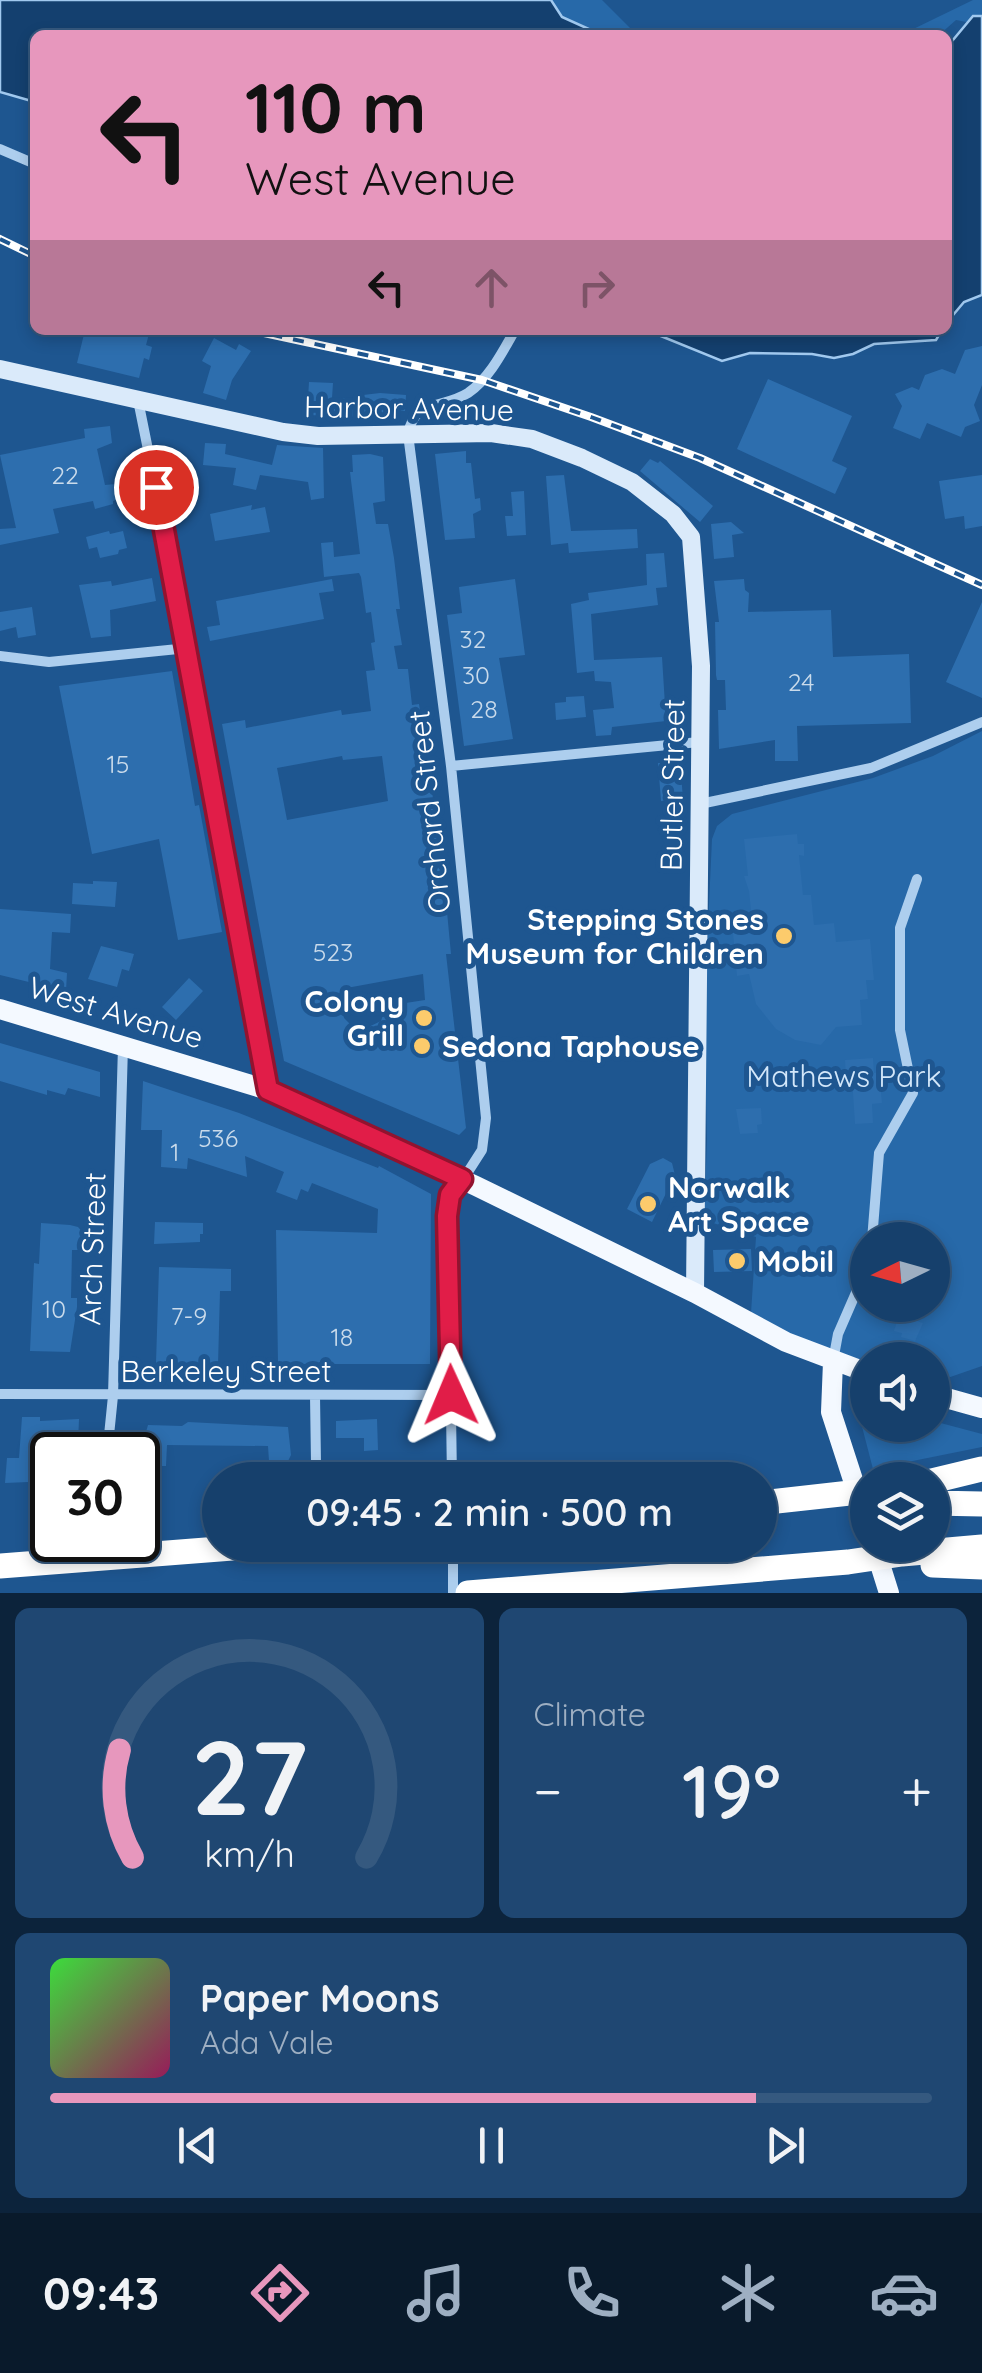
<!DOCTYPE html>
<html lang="en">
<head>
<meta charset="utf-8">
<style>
	:root { --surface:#16406c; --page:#1f4772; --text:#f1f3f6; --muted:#9eafc2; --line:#35597f; --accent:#e797bd }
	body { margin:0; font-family:Quicksand,sans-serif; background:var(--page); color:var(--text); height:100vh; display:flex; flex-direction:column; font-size:38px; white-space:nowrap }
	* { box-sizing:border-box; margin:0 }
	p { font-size:32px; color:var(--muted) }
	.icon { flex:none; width:55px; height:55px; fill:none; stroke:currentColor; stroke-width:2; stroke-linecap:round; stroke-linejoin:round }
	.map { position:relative; height:1593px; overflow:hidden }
	.panel { display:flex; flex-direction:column; gap:15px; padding:15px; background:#0c233b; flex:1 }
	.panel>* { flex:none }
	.banner { position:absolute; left:30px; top:30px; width:922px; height:305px; border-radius:15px; box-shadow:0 5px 15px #0003,0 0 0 2px var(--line); background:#e797bd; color:#111; overflow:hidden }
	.needle { width:65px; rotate:265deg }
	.controls { position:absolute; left:850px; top:1222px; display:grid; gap:20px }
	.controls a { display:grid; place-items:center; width:100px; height:100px; border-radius:50%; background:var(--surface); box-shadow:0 5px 15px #0003,0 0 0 2px var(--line); font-size:50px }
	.speed { position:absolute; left:30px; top:1432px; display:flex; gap:20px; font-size:50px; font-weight:700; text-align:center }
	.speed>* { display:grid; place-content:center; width:130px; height:130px; border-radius:50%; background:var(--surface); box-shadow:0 5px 15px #0003,0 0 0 2px var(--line); line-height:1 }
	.speed .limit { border:5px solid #111; border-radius:15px; background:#fff; color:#111 }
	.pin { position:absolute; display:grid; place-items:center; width:85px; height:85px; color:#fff; margin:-42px; border:5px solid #fff; border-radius:50%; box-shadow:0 2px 10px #0007 }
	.me { position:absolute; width:110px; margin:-55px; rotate:359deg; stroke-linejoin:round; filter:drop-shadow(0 0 8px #0008) }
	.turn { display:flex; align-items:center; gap:35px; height:210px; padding:0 50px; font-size:45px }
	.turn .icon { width:130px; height:130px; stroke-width:2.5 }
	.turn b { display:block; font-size:70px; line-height:85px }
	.lanes { display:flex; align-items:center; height:95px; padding:0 50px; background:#0003; justify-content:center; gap:50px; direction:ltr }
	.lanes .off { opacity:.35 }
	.big { font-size:75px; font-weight:600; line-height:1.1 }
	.panel .widget { flex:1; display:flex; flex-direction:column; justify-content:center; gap:15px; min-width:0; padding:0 35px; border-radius:15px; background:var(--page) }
	.panel .dial { align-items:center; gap:0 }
	.dial svg { height:260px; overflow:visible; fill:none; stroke:var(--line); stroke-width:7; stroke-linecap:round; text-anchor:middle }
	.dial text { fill:var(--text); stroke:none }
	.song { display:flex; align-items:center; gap:30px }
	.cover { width:120px; height:120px; border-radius:15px; background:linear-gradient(135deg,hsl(120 70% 55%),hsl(330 70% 35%)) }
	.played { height:10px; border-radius:5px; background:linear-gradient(90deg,var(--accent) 80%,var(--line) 80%) }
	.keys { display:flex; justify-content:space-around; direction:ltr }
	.heat { display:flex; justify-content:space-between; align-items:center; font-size:55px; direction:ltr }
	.panel .tiles { flex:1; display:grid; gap:15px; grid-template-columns:1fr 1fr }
	.widget:last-child { grid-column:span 2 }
	.trip { position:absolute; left:202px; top:1462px; width:575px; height:100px; border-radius:50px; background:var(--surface); box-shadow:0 5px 15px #0003,0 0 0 2px var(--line); font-weight:600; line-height:100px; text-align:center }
	.tab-bar { display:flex; height:160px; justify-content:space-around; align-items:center; background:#091a2b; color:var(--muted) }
	.tab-bar .icon { width:70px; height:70px }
	.tab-bar .active { color:var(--accent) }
	.tab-bar b { font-size:45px; color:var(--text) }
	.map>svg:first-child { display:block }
</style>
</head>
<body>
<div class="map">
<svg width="982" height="1593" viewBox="0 0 982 1593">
	<rect width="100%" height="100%" fill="#1e5690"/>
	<path fill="#2769a9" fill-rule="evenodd" d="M 518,0 L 602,0 L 637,35 L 564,35 Z
		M 973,0 L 982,0 L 982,25 L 956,20 L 939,35 L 901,35 Z
		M 982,731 L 982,1366 L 933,1383 L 932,1360 L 868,1360 L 867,1367 L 823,1351 L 751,1313 L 756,1237 L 704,1220 L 707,1140 L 704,1013 L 712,839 L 717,826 L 732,814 L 873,778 L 933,756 ZM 868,1240 L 932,1240 L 932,1305 L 868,1305 Z
		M 867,1407 L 868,1425 L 932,1425 L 933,1421 L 982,1434 L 982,1447 L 873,1469 L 859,1415 Z"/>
	<path fill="#14406f" stroke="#a1c9ef" stroke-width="2.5" d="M 0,0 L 551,0 L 562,17 L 602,35 L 35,35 L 35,102 L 0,92 Z
		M 973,16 L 982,16 L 982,295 L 964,302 L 948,321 L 948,46 Z
		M 646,330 L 942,330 L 936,340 L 874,344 L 853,354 L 834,358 L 812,354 L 750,353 L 722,361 Z"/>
	<path fill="#2d6eae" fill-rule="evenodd" d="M 85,330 L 150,330 L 146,345 L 152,347 L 149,360 L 144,358 L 139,378 L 77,363 Z
		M 214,338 L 236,350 L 239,344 L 251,351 L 232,380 L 226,400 L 203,393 L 211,366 L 202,361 Z
		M 982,346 L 982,385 L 974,405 L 980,421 L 965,427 L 961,437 L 927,423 L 920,439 L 893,428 L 902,406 L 895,394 L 912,387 L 919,390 L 925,375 L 942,369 L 955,374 L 965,350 Z
		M 768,379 L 852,416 L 832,461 L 847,468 L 835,494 L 737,449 Z
		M 309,382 L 333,383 L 332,398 L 363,398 L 363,395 L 380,393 L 406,395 L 405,411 L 397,410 L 397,418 L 307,415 Z
		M 110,426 L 112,443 L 97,449 L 105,485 L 116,484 L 119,499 L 113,501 L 113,504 L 95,509 L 93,501 L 53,509 L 59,533 L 0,545 L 0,529 L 16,528 L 0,455 L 85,438 L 84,429 Z
		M 205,443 L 226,444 L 225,454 L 272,465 L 277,445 L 323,448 L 324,498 L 311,500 L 308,482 L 260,475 L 256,490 L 233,485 L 236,468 L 203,465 Z
		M 466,451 L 466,463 L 471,463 L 475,499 L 480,498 L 481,510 L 473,514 L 475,538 L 445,540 L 435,454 Z
		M 370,454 L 383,457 L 385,501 L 373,503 L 376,524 L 388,524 L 394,558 L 400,609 L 396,609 L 402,645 L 394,646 L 398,669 L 408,669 L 412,705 L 419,704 L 442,859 L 451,954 L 446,954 L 466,1128 L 459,1135 L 284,1061 L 222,724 L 245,720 L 246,728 L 341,710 L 342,715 L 371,711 L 366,671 L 375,670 L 371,643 L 375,642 L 371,612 L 366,613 L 361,577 L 359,573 L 324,577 L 321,543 L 333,542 L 334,557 L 360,554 L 350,472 L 353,472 L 352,455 ZM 342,756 L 343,760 L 382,756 L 388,801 L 287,820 L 277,768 ZM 423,974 L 425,1000 L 386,1006 L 381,1021 L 358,1032 L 344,1018 L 341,989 Z
		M 650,459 L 658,463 L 660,461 L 713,506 L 700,522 L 640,471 Z
		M 564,475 L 571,531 L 637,529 L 638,548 L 569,553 L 568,543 L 551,545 L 546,476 Z
		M 982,475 L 982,526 L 965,529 L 964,516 L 945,519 L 939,481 Z
		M 524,491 L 526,535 L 507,536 L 505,516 L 513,516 L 511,492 Z
		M 252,505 L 251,510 L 265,507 L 270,532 L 215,541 L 210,514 Z
		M 731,522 L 744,533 L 732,535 L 734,557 L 714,559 L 711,524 Z
		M 109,531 L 110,534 L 123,531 L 127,548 L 119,550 L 118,554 L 100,558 L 97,547 L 89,549 L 86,537 Z
		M 664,553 L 667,587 L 656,588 L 658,605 L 591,614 L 594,660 L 662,657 L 666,721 L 612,727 L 611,735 L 596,736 L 593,710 L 614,708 L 611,682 L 595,681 L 594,671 L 577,673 L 571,604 L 589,600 L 588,593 L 647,585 L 646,554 Z
		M 152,578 L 156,601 L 110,610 L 111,636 L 91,638 L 79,585 L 111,581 L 112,586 Z
		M 332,579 L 334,591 L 319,593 L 324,619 L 210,641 L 207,627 L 220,625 L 216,601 Z
		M 515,579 L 525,655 L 499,658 L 513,739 L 464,746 L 447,615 L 462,613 L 459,587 Z
		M 744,579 L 745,590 L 749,593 L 748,612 L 831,610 L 833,657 L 909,654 L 911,723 L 797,726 L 798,761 L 775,761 L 775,740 L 719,749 L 718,710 L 726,710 L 725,680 L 717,680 L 716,675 L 715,622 L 719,622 L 714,581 Z
		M 982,602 L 982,698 L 946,682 Z
		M 32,607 L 36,635 L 18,638 L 16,627 L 0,631 L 0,612 Z
		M 172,671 L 195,806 L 199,805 L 222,932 L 178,940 L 159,839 L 92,854 L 59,686 Z
		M 584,696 L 586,717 L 556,720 L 555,703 L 566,702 L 566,697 Z
		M 674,757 L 674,762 L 680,761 L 683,799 L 661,801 L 658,763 L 663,763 L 663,758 Z
		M 797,834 L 798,844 L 804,844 L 804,856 L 799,855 L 803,895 L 811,895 L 814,925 L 834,923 L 836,942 L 870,939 L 874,980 L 866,980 L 868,999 L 860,1000 L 862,1025 L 836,1027 L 821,1045 L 795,1040 L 776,1029 L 756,1004 L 749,974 L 737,976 L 733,933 L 753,931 L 749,891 L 744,876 L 748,876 L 744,839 Z
		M 93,881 L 117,882 L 115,907 L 72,904 L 73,883 L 93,884 Z
		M 0,909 L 71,914 L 70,933 L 52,932 L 50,969 L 67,973 L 66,991 L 0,975 Z
		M 101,946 L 134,954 L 129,971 L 122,969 L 117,987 L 88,979 Z
		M 189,978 L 203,991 L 176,1020 L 162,1007 Z
		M 0,1043 L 100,1072 L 100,1097 L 68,1088 L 65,1095 L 47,1090 L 47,1095 L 0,1081 Z
		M 873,1058 L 874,1073 L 879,1072 L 882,1103 L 872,1104 L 873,1123 L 855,1124 L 852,1077 L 846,1078 L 845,1060 Z
		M 143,1081 L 239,1113 L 378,1168 L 379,1166 L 431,1194 L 430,1364 L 278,1364 L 276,1230 L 377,1233 L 378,1209 L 312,1183 L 308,1192 L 301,1189 L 297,1200 L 276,1192 L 284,1172 L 245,1156 L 247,1177 L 188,1158 L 187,1169 L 161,1167 L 162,1130 L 141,1130 Z
		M 761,1108 L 762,1124 L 757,1125 L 758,1133 L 740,1134 L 736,1109 Z
		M 663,1158 L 672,1163 L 675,1175 L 652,1222 L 627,1209 L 650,1164 Z
		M 155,1222 L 203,1223 L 203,1234 L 200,1234 L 200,1242 L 154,1244 Z
		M 41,1223 L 70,1225 L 78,1227 L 85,1235 L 80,1250 L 72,1250 L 71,1298 L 77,1298 L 77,1307 L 70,1352 L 30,1351 L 34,1263 L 39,1264 Z
		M 751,1249 L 752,1271 L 714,1272 L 713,1250 Z
		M 159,1267 L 231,1269 L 231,1291 L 220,1291 L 218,1365 L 156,1363 Z
		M 908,1307 L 919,1311 L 917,1321 L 923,1323 L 915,1341 L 901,1337 L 902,1333 L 894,1331 L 899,1315 L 904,1317 Z
		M 22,1417 L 40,1417 L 40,1421 L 79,1419 L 78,1443 L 52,1445 L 52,1481 L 5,1483 L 7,1458 L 19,1458 Z
		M 377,1419 L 378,1450 L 364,1451 L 364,1438 L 336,1438 L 336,1421 Z
		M 188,1422 L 288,1427 L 291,1455 L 288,1461 L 269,1461 L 268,1446 L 167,1445 L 166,1466 L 147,1466 L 144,1439 L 148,1425 L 182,1426 Z"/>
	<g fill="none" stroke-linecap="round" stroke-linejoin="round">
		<path stroke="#adceee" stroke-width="10" d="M 0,149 L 35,164
			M 138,400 L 188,648 L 268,1089
			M 0,656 L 49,662 L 188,648
			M 451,766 L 699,742
			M 700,804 L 871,768 L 982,722
			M 872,1240 L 879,1153 L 913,1093 L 900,1030 L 900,928 L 917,879
			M 833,1361 L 838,1334 L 868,1265
			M 0,1394 L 451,1395
			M 315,1396 L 316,1463
			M 107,1455 L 113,1396 L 123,1046
			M 452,1480 L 448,1203 L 482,1150 L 486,1118 L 451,766 L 408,434 C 415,398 441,410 468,393 C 489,379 503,351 515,330
			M 453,1545 L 453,1593"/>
		<path stroke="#daeafa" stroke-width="18" d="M 0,369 L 283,432 L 318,436 L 491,433 L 532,439 L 582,458 L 632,482 L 673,514 L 691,537 L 701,666 L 695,1293"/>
		<path stroke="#f4f9ff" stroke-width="20" d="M 0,1009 L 268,1090 L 476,1186 L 695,1293 L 786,1342 L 868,1373
			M 833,1362 L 831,1412 L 868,1526
			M 932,1394 L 982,1408
			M 874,1545 L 889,1593"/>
		<path stroke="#fff" stroke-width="25" d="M 932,1481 L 982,1469
			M 760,1503 L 868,1491
			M 932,1503 L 982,1504
			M 933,1565 L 982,1567
			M 0,1566 L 270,1545
			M 468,1593 L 848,1562 L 902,1554 L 982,1547"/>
		<defs>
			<path id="rail" d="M 0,239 L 35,256
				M 250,330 L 482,380 L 591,417 L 700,458 L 982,585"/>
		</defs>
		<use href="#rail" stroke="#fff" stroke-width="8"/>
		<use href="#rail" stroke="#1e5690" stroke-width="4" stroke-dasharray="11" stroke-linecap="butt"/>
	</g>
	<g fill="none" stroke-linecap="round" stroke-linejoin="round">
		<defs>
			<path id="route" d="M 156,487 L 268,1090 L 462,1179 L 450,1195 L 447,1216 L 451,1395"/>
		</defs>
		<use href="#route" stroke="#92132f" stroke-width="25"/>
		<use href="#route" stroke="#e11d48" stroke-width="18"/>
	</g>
	<g fill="#fccb6c" stroke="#1e5690" stroke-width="4">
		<circle cx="784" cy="936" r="10"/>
		<circle cx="424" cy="1018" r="10"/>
		<circle cx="422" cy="1046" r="10"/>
		<circle cx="648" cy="1204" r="10"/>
		<circle cx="737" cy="1261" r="10"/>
	</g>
	<g text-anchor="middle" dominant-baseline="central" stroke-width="10" stroke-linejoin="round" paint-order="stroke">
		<g font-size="25" fill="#cadbeb">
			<text x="65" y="474">22</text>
			<text x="473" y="638">32</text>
			<text x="476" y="674">30</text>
			<text x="801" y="681">24</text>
			<text x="484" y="708">28</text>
			<text x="118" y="763">15</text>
			<text x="333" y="951">523</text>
			<text x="218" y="1137">536</text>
			<text x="175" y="1151">1</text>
			<text x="54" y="1308">10</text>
			<text x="189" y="1315">7-9</text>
			<text x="342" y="1336">18</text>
		</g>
		<g font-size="30" fill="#fff" stroke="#1e5690">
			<text transform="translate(409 408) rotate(1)">Harbor Avenue</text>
			<text transform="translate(672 785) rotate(-89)">Butler Street</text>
			<text transform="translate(429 812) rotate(-96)">Orchard Street</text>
			<text transform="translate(116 1012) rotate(17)">West Avenue</text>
			<text transform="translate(92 1249) rotate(-88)">Arch Street</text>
			<text x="226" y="1371">Berkeley Street</text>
		</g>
		<g font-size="30" font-weight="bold" fill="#fff" stroke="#1e5690" text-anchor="start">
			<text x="764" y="919" text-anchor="end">Stepping Stones<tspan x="764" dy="34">Museum for Children</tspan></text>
			<text x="404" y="1001" text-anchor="end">Colony<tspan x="404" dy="34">Grill</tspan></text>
			<text x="442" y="1046">Sedona Taphouse</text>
			<text x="668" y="1187">Norwalk<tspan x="668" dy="34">Art Space</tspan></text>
			<text x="757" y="1261">Mobil</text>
		</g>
		<g font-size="30" fill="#d3e7fa" stroke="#1e5690">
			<text x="844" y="1076">Mathews Park</text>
		</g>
	</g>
</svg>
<div class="controls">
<a><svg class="needle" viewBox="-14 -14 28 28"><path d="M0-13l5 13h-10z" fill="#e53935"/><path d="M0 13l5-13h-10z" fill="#9eafc2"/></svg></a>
<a><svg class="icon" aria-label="sound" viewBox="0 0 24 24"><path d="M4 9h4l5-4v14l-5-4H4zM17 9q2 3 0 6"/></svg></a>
<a><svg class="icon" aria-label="layers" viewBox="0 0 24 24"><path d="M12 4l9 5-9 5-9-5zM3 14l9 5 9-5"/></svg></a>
</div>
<div class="speed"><div class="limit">30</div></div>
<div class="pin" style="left:156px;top:487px;background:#d93025"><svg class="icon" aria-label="arrive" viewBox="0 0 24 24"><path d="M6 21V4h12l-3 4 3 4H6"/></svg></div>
<svg class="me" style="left:451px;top:1395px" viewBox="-20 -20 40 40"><path d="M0-17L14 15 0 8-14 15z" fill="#e11d48" stroke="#fff" stroke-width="4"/></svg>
<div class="trip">09:45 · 2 min · 500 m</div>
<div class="banner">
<div class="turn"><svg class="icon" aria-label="left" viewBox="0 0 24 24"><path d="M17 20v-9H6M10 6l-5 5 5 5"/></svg><div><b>110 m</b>West Avenue</div></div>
<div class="lanes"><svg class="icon" aria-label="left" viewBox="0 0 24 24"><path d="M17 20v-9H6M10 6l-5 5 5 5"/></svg><svg class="icon off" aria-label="ahead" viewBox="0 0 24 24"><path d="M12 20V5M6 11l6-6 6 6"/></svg><svg class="icon off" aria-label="right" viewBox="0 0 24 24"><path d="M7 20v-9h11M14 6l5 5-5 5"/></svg></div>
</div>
</div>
<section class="panel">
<div class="tiles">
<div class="widget dial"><svg viewBox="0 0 100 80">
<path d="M14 69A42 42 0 1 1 86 69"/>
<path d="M14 69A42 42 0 0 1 10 36" stroke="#e797bd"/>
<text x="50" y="56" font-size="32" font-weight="700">27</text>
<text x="50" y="72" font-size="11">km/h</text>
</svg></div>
<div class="widget"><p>Climate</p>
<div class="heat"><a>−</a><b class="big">19°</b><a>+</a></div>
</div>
<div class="widget">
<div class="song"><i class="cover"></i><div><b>Paper Moons</b><p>Ada Vale</p></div></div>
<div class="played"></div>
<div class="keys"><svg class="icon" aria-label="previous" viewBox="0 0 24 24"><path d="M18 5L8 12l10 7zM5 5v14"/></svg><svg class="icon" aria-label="pause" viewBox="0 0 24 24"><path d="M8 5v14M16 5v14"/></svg><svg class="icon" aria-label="next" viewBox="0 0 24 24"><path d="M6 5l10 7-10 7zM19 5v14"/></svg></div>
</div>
</div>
</section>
<nav class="tab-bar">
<b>09:43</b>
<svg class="icon active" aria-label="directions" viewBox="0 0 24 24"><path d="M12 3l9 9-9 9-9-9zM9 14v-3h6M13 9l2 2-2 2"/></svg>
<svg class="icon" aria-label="music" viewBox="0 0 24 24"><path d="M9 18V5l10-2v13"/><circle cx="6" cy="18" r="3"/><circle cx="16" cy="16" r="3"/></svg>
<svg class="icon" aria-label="phone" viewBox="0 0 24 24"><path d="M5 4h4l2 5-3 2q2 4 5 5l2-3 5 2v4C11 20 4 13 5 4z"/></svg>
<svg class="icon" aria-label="climate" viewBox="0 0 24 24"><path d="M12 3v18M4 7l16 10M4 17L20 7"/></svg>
<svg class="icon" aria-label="car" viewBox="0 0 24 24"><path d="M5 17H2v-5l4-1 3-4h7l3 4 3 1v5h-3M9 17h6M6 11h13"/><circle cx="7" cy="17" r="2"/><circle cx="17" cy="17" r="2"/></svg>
</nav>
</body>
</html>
